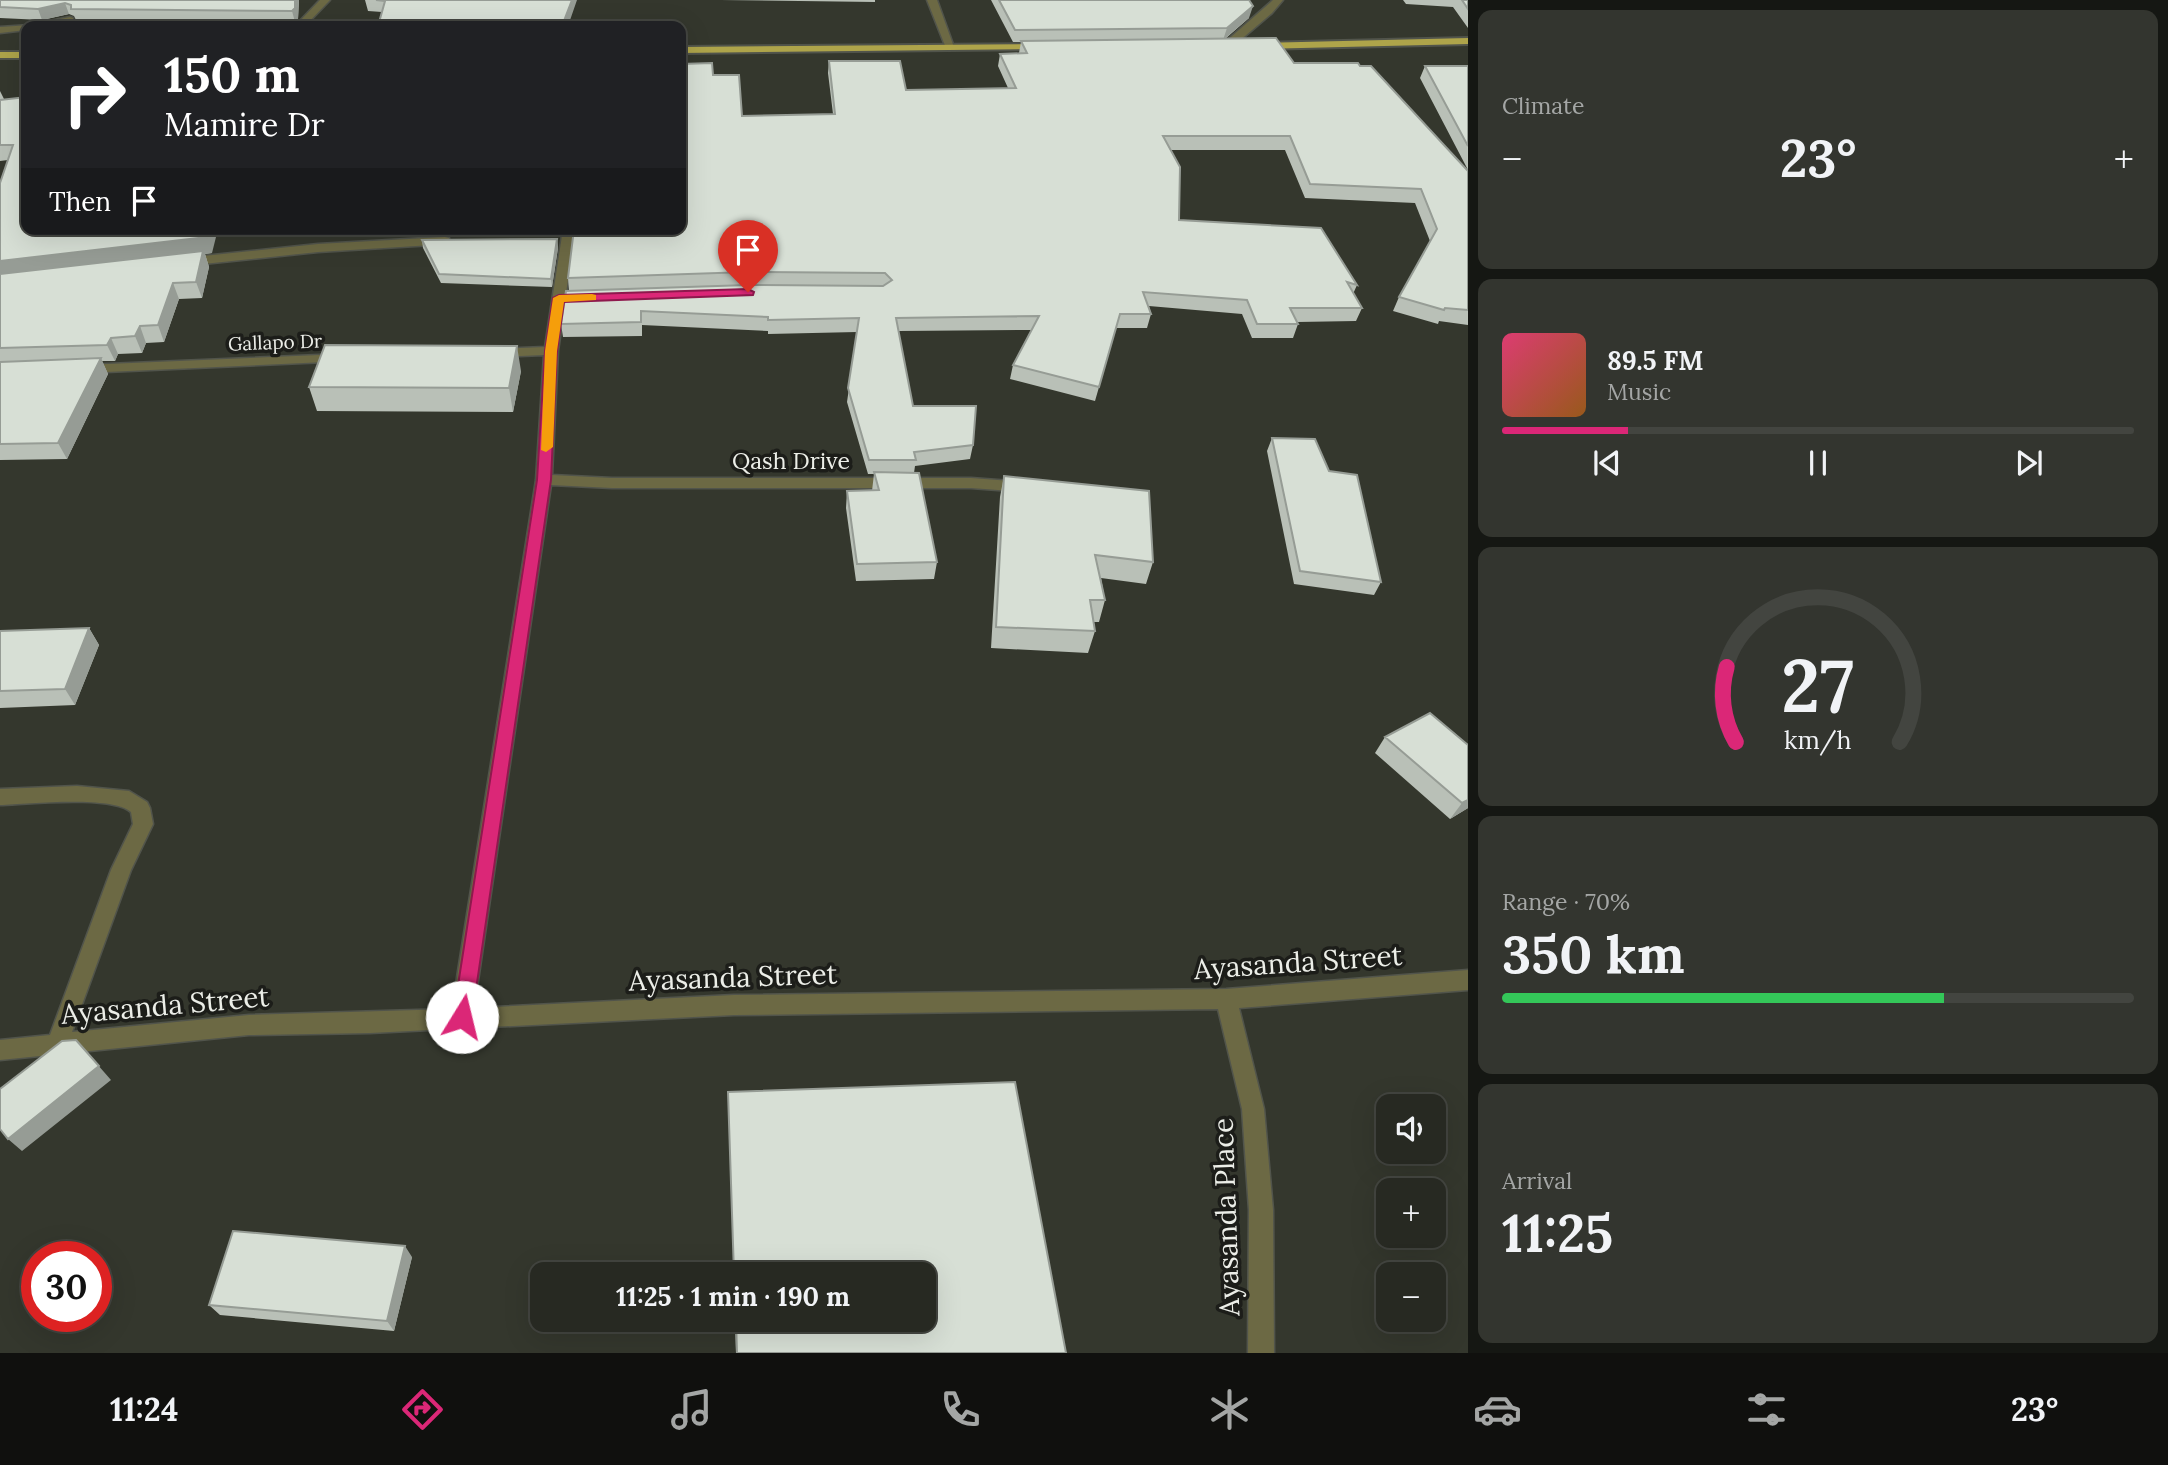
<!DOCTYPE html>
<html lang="en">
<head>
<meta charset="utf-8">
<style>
	:root { --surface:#272922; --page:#33352f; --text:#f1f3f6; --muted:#a4a6a5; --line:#434540; --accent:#db2777 }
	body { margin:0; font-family:Lora,serif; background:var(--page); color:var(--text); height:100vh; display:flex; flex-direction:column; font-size:26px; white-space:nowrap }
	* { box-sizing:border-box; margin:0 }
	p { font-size:23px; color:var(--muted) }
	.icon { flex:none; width:38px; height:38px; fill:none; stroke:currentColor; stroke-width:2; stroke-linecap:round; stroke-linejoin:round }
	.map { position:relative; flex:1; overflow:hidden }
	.side { display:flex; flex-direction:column; gap:10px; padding:10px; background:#151713; width:700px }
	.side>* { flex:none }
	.guide { position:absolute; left:21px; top:21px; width:665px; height:214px; border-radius:14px; box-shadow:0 7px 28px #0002,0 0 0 2px var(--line); background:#202124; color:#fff; overflow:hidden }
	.tools { position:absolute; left:1376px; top:1094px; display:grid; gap:14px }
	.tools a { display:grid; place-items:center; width:70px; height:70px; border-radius:14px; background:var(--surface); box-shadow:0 7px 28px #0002,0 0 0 2px var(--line); font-size:35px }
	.speed { position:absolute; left:21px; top:1241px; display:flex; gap:14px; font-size:35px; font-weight:700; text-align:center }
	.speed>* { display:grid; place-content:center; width:91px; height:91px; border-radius:50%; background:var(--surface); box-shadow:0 7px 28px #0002,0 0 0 2px var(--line); line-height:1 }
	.speed .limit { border:10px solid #d22; background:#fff; color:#111 }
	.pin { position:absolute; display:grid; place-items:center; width:60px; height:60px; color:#fff; margin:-72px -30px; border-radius:50% 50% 50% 0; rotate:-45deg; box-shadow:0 0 7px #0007 }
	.pin .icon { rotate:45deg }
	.me { position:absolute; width:77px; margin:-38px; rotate:9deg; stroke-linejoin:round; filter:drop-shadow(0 0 5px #0008) }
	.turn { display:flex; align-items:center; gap:24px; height:147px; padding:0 28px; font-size:32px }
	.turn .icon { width:91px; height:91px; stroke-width:2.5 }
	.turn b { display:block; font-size:49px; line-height:60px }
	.then { display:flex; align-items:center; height:66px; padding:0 28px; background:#0003; gap:14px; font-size:26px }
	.big { font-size:52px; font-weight:800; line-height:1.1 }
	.side .card { flex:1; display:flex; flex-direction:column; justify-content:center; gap:10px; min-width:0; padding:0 24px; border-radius:14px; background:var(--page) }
	.side .dial { align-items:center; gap:0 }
	.dial svg { height:182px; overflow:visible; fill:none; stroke:var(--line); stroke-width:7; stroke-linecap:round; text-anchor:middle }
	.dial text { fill:var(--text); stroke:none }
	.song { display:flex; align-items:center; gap:21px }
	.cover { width:84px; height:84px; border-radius:10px; background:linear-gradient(135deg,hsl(340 70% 55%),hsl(30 70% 35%)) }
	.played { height:7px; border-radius:4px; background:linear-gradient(90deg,var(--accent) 20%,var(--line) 20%) }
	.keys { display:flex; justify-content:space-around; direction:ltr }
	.heat { display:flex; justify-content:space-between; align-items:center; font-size:38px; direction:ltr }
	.charge { height:10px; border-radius:5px; background:linear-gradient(90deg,#34c759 70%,var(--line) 0) }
	.trip { position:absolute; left:530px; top:1262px; width:406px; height:70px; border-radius:14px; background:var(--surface); box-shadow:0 7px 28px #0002,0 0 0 2px var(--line); font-weight:800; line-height:70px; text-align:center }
	.tab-bar { display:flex; height:112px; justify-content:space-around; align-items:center; background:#10100e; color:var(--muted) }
	.tab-bar .icon { width:49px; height:49px }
	.tab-bar .current { color:var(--accent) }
	.tab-bar b { font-size:32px; color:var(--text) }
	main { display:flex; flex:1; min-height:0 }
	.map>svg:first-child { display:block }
</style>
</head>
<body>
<main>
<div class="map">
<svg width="1468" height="1353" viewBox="0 0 1468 1353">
	<rect width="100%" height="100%" fill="#34372d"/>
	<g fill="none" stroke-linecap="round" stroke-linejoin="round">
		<defs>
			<path id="minor" d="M 927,0 L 937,0 L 955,50 L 946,48 Z
				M 1273,0 L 1283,0 L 1272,13 L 1231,48 L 1223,48 L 1223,44 Z
				M 70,17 L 73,18 L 73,22 L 50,26 L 26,26 L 26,30 L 0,33 L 0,27 L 30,25 Z
				M 563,229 L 575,229 L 558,351 L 552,475 L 612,478 L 971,478 L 1023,482 L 1031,487 L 1023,492 L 971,488 L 612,488 L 551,485 L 474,1008 L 734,995 L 1226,989 L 1468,970 L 1468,990 L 1239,1008 L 1264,1109 L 1273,1210 L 1274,1353 L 1248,1353 L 1249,1210 L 1242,1109 L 1218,1009 L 734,1015 L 370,1033 L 249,1035 L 0,1060 L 0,1040 L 50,1035 L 111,870 L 133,824 L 131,812 C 111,795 28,804 0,805 L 0,789 L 77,786 L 129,791 L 147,802 L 150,808 L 153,824 L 131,870 L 72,1032 L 249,1015 L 452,1009 L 536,480 L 544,355 L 497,357 L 490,353 L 497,349 L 545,347 Z
				M 445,237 L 449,238 L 449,244 L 318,252 L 184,266 L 178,262 L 184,258 L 318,244 Z
				M 343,354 L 350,358 L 348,361 L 84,373 L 77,369 L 84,365 Z"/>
			<path id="tertiary" d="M 320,0 L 330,0 L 305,26 L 295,26 Z"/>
			<path id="trunk" d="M 1468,38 L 1468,44 L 1256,49 L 1251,46 L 1256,43 Z
				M 1044,44 L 1049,47 L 1048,49 L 681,53 L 681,47 Z
				M 0,52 L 26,52 L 26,58 L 0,58 Z"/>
		</defs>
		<use href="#minor" stroke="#51544b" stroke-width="3"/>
		<use href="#tertiary" stroke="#51544b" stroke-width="3"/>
		<use href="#trunk" stroke="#51544b" stroke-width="4"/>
		<use href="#minor" fill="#6c6944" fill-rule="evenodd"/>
		<use href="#tertiary" fill="#6c6944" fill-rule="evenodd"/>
		<use href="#trunk" fill="#aea44a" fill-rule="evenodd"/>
	</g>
	<path fill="#b9c0b7" d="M 0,0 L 299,0 L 298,19 L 295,22 L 76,20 L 74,16 L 69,14 L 42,20 L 0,18 Z
		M 365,0 L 577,0 L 382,12 L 368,11 Z
		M 721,0 L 875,0 L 875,2 Z
		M 991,0 L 1249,0 L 1249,18 L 1225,39 L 1294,63 L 1360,66 L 1468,171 L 1468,325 L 1439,321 L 1438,324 L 1393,311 L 1399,297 L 1430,241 L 1415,203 L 1305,198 L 1285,150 L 1170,150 L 1179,220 L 1357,285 L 1353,294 L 1362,308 L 1356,321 L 1297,322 L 1298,324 L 1293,338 L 1252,338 L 1242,314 L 1149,306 L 1151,314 L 1147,328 L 1116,328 L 1095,401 L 1010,379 L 1013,365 L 1032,330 L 898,331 L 913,406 L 973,445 L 970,459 L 915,466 L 914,473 L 937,562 L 934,579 L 856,581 L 846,508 L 847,491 L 872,491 L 874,474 L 868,474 L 847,402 L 857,332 L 768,334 L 768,331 L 642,325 L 642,336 L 563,337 L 561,324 L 569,291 L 568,278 L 713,75 L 742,116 L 833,114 L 828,73 L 829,61 L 906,90 L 1008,88 L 998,66 L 1000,54 L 1019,53 L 1021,42 L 1013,42 Z
		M 1403,0 L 1468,0 L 1468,28 L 1453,7 L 1406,4 Z
		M 1425,66 L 1468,66 L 1468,170 L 1420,78 Z
		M 0,91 L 4,99 L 212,253 L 205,254 L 209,267 L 202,298 L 179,299 L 164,342 L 146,343 L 142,353 L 118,354 L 115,361 L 102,361 L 108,374 L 67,459 L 0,460 L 0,183 L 8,160 L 0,161 Z
		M 414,229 L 561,229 L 560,234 L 417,235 Z
		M 557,239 L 558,248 L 552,287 L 441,283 L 423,248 L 422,240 Z
		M 521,371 L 513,412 L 317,411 L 309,387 Z
		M 1272,438 L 1329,471 L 1381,582 L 1374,595 L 1294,584 L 1267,451 Z
		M 1004,476 L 1153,562 L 1146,584 L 1101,578 L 1105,600 L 1099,622 L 1093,622 L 1095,631 L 1088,653 L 991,648 L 1000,497 Z
		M 89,628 L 99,645 L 75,705 L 0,708 L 0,631 Z
		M 1385,737 L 1468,808 L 1450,819 L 1375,753 Z
		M 728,1092 L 1066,1353 L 736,1353 L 735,1320 L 924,1320 L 924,1274 L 734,1274 Z
		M 412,1257 L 394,1331 L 220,1315 L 209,1305 Z"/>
	<path fill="#969c95" d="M 295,0 L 299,0 L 298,19 L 295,22 L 292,11 Z
		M 572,0 L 577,0 L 568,26 L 562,26 Z
		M 65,3 L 69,14 L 42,20 L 38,9 Z
		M 1253,6 L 1249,18 L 1223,40 L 1227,28 Z
		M 209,229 L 218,229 L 212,253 L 205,254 L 209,267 L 202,298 L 196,282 L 0,278 L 0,261 Z
		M 557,239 L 558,248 L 552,287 L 551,279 Z
		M 173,283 L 179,299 L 164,342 L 158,325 Z
		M 140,326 L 146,343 L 142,353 L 135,336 Z
		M 111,338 L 118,354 L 115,361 L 107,345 Z
		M 517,346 L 521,371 L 513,412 L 509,388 Z
		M 101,358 L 108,374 L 67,459 L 58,443 Z
		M 89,628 L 99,645 L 75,705 L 65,689 Z
		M 1468,800 L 1468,808 L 1450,819 L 1462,803 Z
		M 76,1040 L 111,1080 L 22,1151 L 8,1139 Z
		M 405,1246 L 412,1257 L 394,1331 L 387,1321 Z"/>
	<path fill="#d7dfd5" stroke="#969c95" stroke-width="2" d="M 0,0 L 295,0 L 295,8 L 292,11 L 71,9 L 71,5 L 65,3 L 38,9 L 0,7 Z
		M 376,0 L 572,0 L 562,26 L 378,26 L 385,1 Z
		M 999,0 L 1249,0 L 1253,6 L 1227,28 L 1015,30 Z
		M 1462,0 L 1468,0 L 1468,9 Z
		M 1276,38 L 1294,63 L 1358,63 L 1360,66 L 1371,66 L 1468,171 L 1468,310 L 1445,308 L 1444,310 L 1399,297 L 1437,229 L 1421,189 L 1310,184 L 1290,136 L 1163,136 L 1180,167 L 1179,220 L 1321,228 L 1357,285 L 1347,282 L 1362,308 L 1290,308 L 1298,324 L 1257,324 L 1247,300 L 1143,292 L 1151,314 L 1120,314 L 1099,387 L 1013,365 L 1039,316 L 896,318 L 913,406 L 976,406 L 973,445 L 914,452 L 916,460 L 869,460 L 848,388 L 859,318 L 768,320 L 768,317 L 641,311 L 641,322 L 561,324 L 566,291 L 748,285 L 883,286 L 892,280 L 885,273 L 748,272 L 568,278 L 574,229 L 681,229 L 681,64 L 712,63 L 713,75 L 739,75 L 742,116 L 835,114 L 829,61 L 900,61 L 906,90 L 1016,88 L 1000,54 L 1027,53 L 1021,41 Z
		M 1425,66 L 1468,66 L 1468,146 Z
		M 26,97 L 26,229 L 209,229 L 207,237 L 0,261 L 0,183 L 13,145 L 0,145 L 0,100 Z
		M 557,239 L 551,279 L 439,274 L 422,240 Z
		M 203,251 L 196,282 L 173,283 L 158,325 L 140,326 L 135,336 L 111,338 L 107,345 L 0,348 L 0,274 Z
		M 325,345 L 517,346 L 509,388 L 309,387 Z
		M 101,358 L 58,443 L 0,444 L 0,362 Z
		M 1272,438 L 1315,439 L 1329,471 L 1357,475 L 1381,582 L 1300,571 Z
		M 874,472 L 919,473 L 937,562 L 857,564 L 847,491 L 879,490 Z
		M 1004,476 L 1149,491 L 1153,562 L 1095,555 L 1105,600 L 1090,600 L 1095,631 L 996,627 Z
		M 89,628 L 65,689 L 0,691 L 0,631 Z
		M 1430,713 L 1468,745 L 1468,800 L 1462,803 L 1385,737 Z
		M 76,1040 L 99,1066 L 8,1139 L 0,1129 L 0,1089 L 62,1041 Z
		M 1015,1082 L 1066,1353 L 737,1353 L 736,1320 L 924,1320 L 924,1274 L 734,1274 L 728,1092 Z
		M 233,1231 L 405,1246 L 387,1321 L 209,1305 Z"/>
	<path fill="#db2777" stroke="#8e194d" stroke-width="2" d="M 748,289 L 754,292 L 753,295 L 564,302 L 557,351 L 551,480 L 472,1017 L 469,1023 L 462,1026 L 455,1023 L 453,1017 L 537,480 L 545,351 L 553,298 L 559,295 Z"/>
	<path fill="#f59e0b" d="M 592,294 L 596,295 L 596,300 L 564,302 L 557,351 L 553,447 L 546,452 L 541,450 L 545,351 L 553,298 L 559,295 Z"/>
	<g text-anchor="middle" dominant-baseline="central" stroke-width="7" stroke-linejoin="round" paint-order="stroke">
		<g font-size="19" fill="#eceee8" stroke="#1c1d19">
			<text transform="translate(275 342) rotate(-2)">Gallapo Dr</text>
		</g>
		<g font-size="23" fill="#eceee8" stroke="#1c1d19">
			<text x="791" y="460">Qash Drive</text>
		</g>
		<g font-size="28" fill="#eceee8" stroke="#1c1d19">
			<text transform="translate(1298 962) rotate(-4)">Ayasanda Street</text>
			<text transform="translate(733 977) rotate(-2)">Ayasanda Street</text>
			<text transform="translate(165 1005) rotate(-5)">Ayasanda Street</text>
			<text transform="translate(1226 1217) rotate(-92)">Ayasanda Place</text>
		</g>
	</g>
</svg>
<div class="tools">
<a><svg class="icon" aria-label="sound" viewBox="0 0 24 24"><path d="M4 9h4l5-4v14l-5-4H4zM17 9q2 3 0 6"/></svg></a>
<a>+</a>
<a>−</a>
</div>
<div class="speed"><div class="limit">30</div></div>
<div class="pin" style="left:748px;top:292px;background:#d93025"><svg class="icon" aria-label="arrive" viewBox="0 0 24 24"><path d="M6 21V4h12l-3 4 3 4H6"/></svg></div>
<svg class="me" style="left:462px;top:1017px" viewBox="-20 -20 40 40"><circle r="19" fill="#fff"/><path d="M0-13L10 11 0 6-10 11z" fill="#db2777"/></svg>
<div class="trip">11:25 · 1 min · 190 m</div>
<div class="guide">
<div class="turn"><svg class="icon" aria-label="right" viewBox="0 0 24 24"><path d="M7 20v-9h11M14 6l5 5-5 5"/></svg><div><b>150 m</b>Mamire Dr</div></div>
<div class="then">Then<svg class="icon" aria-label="arrive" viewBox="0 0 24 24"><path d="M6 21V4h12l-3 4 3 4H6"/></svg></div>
</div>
</div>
<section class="side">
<div class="card"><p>Climate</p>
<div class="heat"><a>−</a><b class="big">23°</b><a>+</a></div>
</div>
<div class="card">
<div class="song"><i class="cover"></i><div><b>89.5 FM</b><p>Music</p></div></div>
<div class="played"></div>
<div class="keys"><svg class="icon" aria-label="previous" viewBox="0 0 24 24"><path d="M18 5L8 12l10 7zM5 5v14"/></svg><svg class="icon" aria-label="pause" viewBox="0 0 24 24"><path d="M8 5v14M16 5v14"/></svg><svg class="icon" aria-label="next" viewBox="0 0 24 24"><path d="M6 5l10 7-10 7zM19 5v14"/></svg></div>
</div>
<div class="card dial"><svg viewBox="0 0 100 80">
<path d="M14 69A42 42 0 1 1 86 69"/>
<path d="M14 69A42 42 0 0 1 10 36" stroke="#db2777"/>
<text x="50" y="56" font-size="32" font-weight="700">27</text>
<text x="50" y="72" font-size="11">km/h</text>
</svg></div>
<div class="card"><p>Range · 70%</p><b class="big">350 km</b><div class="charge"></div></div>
<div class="card"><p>Arrival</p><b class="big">11:25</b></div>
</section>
</main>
<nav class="tab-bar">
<b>11:24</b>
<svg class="icon current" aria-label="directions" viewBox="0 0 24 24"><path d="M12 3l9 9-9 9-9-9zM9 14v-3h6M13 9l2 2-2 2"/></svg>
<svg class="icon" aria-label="music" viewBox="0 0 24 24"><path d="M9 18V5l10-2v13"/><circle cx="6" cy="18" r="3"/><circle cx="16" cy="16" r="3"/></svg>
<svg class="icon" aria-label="phone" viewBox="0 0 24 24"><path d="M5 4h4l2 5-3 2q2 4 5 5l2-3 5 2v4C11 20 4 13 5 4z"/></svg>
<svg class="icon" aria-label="climate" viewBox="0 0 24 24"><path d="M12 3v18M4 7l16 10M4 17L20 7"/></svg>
<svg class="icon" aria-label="car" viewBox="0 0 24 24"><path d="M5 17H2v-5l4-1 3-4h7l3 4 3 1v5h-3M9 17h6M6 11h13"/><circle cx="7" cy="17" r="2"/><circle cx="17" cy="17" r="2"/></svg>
<svg class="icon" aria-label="filters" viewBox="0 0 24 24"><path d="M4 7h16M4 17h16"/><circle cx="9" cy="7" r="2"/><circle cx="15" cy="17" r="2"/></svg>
<b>23°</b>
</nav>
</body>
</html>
